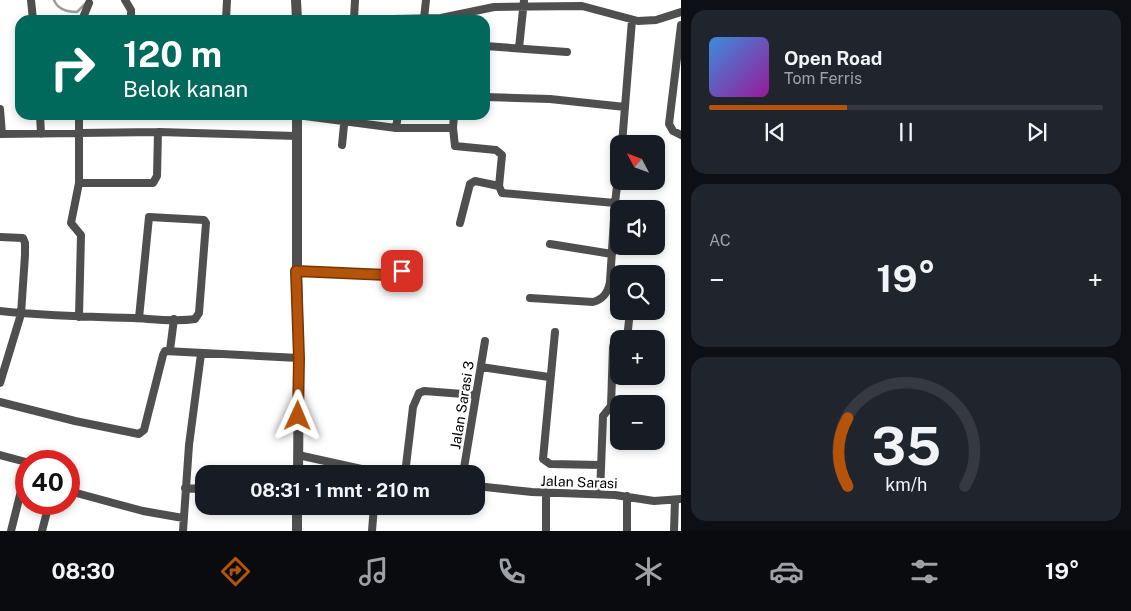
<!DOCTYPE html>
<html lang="id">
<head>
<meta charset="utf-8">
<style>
	:root { --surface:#171b24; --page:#20242c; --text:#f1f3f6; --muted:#9ea1a6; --line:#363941; --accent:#b45309 }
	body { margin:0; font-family:"Public Sans",sans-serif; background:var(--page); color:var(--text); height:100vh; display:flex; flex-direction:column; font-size:19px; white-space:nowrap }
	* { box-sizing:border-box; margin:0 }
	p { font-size:16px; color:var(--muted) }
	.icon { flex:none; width:28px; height:28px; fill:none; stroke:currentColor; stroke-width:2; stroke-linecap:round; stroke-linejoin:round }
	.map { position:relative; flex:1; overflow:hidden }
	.sheet { display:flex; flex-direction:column; gap:10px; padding:10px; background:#0d0f14; width:450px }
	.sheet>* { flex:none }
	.banner { position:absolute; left:15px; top:15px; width:475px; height:105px; border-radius:15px; box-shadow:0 2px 8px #0003; background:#00695c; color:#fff; overflow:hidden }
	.needle { width:32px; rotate:311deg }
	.controls { position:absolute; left:610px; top:135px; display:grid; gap:10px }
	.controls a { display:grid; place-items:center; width:55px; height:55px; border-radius:10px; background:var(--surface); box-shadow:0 2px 8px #0003; font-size:25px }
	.speed { position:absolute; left:15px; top:450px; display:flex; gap:10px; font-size:25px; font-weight:700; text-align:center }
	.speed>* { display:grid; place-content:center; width:65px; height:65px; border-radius:50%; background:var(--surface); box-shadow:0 2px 8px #0003; line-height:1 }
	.speed .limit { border:8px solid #d22; background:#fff; color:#111 }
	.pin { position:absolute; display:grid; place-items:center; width:42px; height:42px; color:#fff; margin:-21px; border-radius:10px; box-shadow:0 2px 8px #0006 }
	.me { position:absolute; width:55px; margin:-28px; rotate:1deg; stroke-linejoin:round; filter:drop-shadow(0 0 4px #0008) }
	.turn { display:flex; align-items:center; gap:18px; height:105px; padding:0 25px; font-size:22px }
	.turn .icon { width:65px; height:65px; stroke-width:2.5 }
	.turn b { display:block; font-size:35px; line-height:42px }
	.big { font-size:38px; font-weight:700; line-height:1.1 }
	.sheet .tile { flex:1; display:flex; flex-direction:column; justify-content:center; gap:8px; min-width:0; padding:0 18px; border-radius:15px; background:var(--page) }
	.sheet .dial { align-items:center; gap:0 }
	.dial svg { height:130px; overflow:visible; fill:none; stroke:var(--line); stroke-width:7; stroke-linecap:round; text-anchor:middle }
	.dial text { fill:var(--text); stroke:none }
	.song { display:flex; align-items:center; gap:15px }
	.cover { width:60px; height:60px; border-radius:8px; background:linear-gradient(135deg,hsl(210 70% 55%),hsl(300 70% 35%)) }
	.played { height:5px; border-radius:2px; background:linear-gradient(90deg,var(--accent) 35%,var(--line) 35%) }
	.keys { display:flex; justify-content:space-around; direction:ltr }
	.heat { display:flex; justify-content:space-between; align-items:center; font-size:28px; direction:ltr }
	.trip { position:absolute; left:195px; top:465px; width:290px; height:50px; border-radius:15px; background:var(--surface); box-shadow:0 2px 8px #0003; font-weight:700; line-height:50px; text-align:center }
	.menu { display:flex; height:80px; justify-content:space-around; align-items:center; background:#090b0e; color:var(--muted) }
	.menu .icon { width:35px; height:35px }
	.menu .selected { color:var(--accent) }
	.menu b { font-size:22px; color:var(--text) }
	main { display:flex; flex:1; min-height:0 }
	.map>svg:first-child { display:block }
</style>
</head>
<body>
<main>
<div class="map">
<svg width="681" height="531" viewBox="0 0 681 531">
	<rect width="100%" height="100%" fill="#fff"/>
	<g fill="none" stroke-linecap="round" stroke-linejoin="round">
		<path stroke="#9d9d9d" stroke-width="2.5" d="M 54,0 C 58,10 67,12 77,12 L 86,3"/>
		<path stroke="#4f4f4f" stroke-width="8" d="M 31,0 L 33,20
			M 125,0 L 131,10 L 131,20
			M 424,18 L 426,0
			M 354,19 L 355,0
			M 82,20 L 89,3
			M 226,20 L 227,0
			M 347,20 L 441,18 L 494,7 L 582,6 L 638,21 L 656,20 L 681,12
			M 681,25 L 669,124 L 673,131 L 681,135
			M 485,46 L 567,52
			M 519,48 L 524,0
			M 485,97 L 550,99 L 625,107
			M 0,109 L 2,134
			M 40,115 L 41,134
			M 79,115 L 79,183 L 71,223 L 81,235 L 79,317
			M 297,115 L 396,128 L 453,128
			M 454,115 L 453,128 L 455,146 L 496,150 L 502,155 L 499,186 L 502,193 L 615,203
			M 396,128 L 398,115
			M 0,134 L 158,132 L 296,136
			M 622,144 L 632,20
			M 342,145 L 345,115
			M 79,183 L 153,183 L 157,176 L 158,132
			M 460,223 L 470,184 L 475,181 L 499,186
			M 0,237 L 23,238 L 25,243 L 25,255 L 21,314 L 0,383
			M 550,244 L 612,254
			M 297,271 L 387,275 L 402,271 L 418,260
			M 530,298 L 593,302 C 604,299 608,292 610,282 L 615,203 L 619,169
			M 0,311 C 44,316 89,317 134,318 C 153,319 175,322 195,319 L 199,313 L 206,223 L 204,220 L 149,217 L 139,318
			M 555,332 L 543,459 L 550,464 L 601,465
			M 627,339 L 630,311
			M 170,350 L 174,319
			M 481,367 L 549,377
			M 0,402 L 75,421 L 139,434 L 144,430 L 163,355 L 165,351 L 299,358
			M 0,455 L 26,462
			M 298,455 L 384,474
			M 405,474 L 413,407 L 419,393 L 424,391 L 476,395
			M 463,474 L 485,341
			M 476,486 L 532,492 L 615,495 L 654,501 L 681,499
			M 185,488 L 204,489
			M 69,491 L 143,511 L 183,518
			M 600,494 L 603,416 L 611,406 L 613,347 L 614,343 L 619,342
			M 11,531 L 26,471
			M 42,531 L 49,504
			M 183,531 L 189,445 L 201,354
			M 372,531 L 374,506
			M 546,531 L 546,493
			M 627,531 L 627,496
			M 674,531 L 675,500"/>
		<path stroke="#4f4f4f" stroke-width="10" d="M 296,0 L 297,20
			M 297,115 L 297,271 L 299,358 L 298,474
			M 297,531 L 297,506"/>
	</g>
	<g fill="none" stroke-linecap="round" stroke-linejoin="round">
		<defs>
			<path id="route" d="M 298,416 L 299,358 L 296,271 L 387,275 L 402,271"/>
		</defs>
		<use href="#route" stroke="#753606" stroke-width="12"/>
		<use href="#route" stroke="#b45309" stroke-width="9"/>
	</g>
	<g text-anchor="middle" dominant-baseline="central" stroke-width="5" stroke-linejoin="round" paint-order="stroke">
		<g font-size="14" fill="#000" stroke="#fff">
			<text transform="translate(462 405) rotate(-81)">Jalan Sarasi 3</text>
			<text transform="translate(579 482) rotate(2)">Jalan Sarasi</text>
		</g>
	</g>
</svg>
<div class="controls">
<a><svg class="needle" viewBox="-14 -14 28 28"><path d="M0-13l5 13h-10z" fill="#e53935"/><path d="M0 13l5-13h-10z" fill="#9ea1a6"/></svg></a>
<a><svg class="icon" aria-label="sound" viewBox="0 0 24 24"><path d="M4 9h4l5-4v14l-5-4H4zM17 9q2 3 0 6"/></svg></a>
<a><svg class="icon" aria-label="search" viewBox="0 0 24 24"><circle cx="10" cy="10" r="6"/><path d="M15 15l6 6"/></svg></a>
<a>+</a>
<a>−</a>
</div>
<div class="speed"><div class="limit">40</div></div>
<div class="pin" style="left:402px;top:271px;background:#d93025"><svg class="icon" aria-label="arrive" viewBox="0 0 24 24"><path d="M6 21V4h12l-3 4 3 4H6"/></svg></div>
<svg class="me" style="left:298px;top:416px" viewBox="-20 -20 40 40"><path d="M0-17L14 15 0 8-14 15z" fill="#b45309" stroke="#fff" stroke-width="4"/></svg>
<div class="trip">08:31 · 1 mnt · 210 m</div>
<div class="banner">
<div class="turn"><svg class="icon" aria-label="right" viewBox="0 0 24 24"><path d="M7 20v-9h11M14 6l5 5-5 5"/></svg><div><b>120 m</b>Belok kanan</div></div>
</div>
</div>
<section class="sheet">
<div class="tile">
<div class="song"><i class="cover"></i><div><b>Open Road</b><p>Tom Ferris</p></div></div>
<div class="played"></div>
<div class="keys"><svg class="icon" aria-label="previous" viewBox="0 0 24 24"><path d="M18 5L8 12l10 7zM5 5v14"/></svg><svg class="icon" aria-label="pause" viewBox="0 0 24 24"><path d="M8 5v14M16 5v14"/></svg><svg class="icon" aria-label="next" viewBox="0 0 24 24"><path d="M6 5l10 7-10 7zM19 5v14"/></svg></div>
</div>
<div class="tile"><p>AC</p>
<div class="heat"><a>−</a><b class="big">19°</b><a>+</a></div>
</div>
<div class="tile dial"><svg viewBox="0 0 100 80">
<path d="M14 69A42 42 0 1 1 86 69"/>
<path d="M14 69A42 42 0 0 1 14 27" stroke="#b45309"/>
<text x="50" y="56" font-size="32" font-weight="700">35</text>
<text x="50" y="72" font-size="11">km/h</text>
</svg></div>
</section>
</main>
<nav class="menu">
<b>08:30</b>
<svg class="icon selected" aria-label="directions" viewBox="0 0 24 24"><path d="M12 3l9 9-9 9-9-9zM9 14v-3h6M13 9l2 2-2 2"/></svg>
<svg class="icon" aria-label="music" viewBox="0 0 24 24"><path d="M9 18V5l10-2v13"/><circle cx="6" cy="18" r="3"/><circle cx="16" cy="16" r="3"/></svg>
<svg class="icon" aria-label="phone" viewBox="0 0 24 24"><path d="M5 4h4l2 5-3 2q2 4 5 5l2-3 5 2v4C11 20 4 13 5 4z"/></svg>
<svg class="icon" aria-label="climate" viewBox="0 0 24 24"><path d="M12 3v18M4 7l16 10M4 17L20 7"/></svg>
<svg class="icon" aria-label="car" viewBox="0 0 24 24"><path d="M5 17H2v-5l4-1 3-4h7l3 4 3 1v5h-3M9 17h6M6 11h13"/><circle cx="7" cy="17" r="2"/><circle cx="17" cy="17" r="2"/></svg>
<svg class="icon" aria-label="filters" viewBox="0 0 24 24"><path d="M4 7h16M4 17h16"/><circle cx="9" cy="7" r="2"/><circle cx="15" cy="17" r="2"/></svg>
<b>19°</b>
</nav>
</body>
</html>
